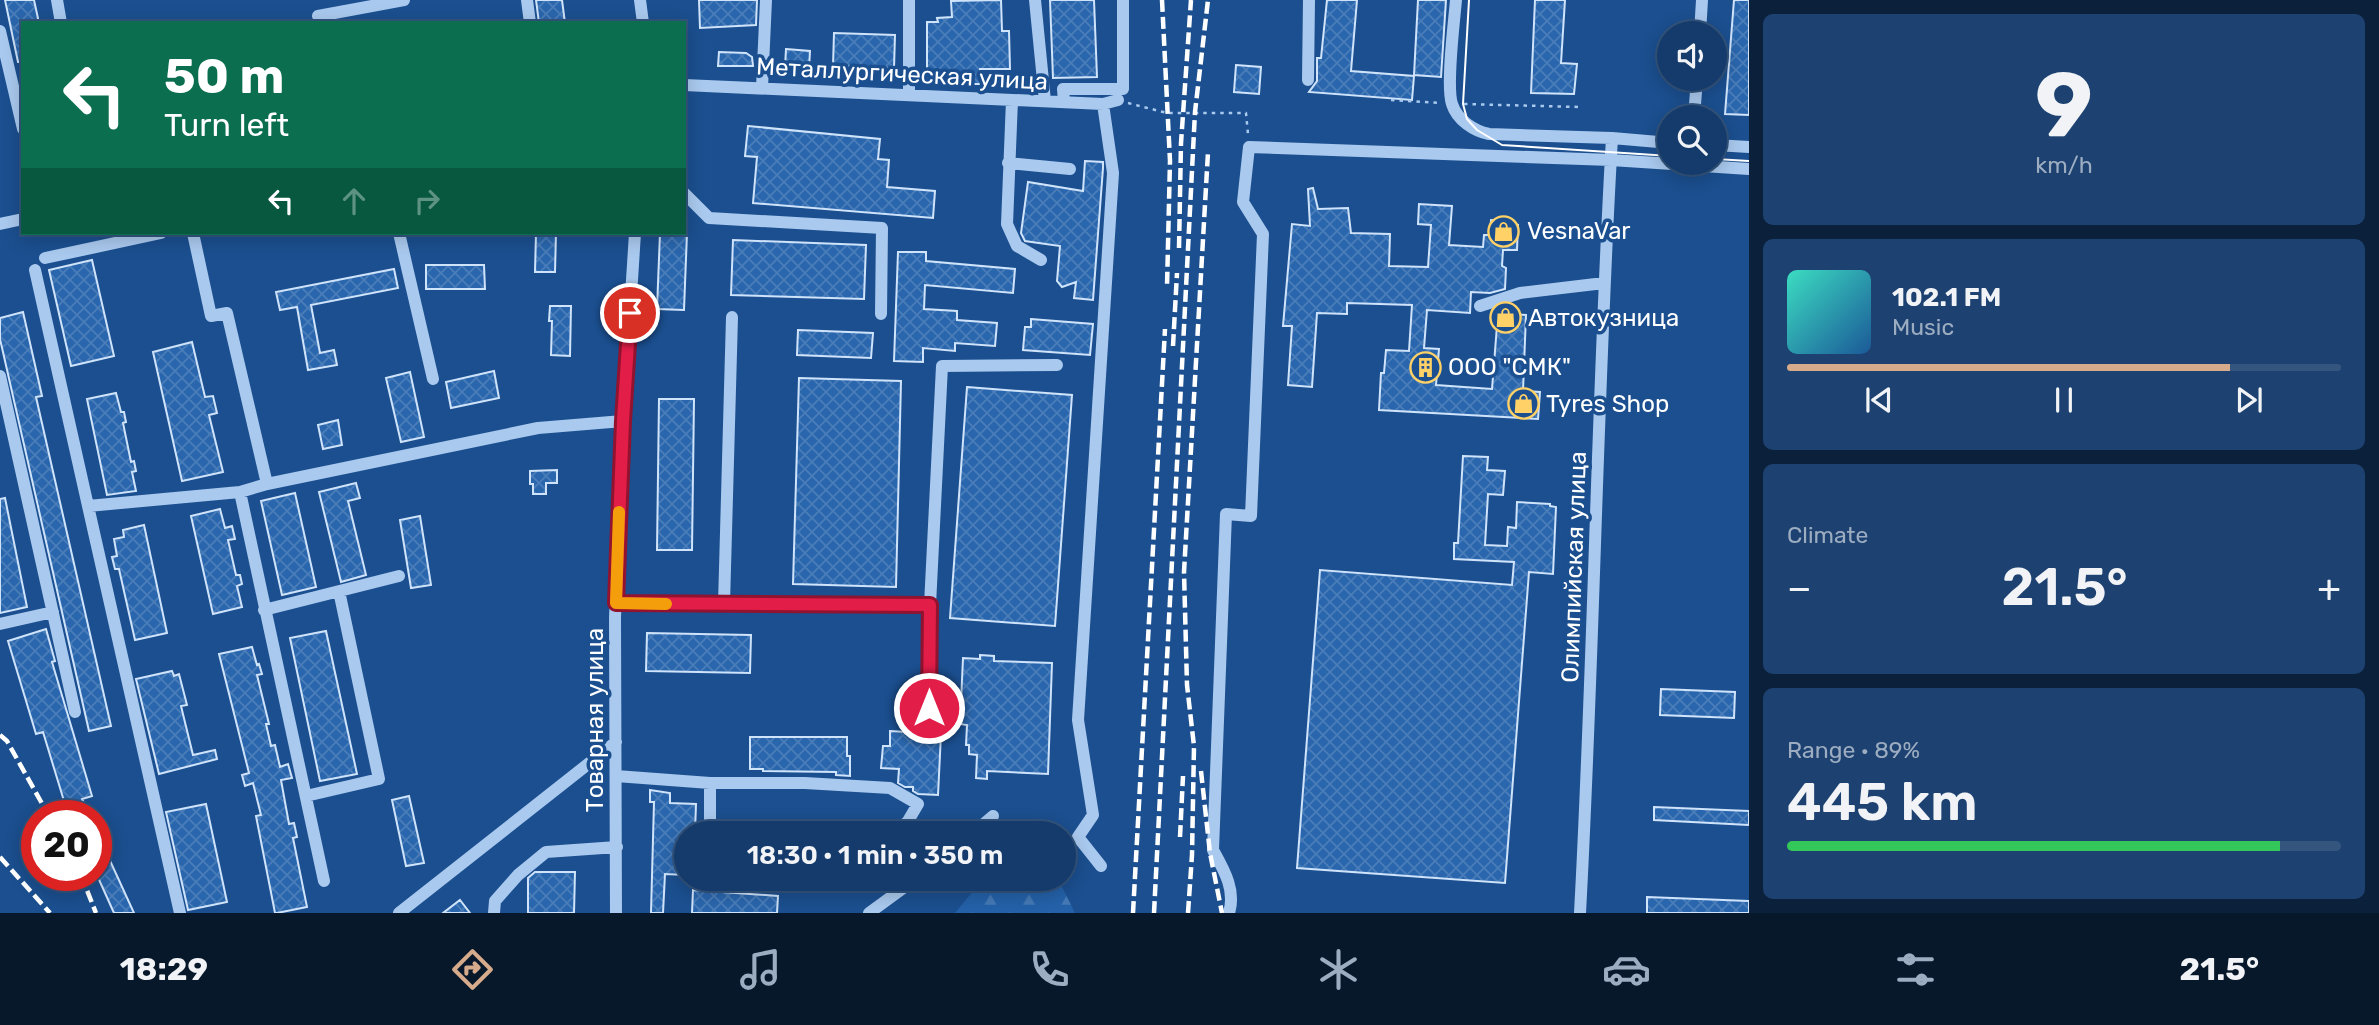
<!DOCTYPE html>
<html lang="en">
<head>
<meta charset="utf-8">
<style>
	:root { --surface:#143b6b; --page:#1d4271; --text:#f1f3f6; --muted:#9dadc1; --line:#33557e; --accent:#d6ab8b }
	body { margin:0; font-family:Rubik,sans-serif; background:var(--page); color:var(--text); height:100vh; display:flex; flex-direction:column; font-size:26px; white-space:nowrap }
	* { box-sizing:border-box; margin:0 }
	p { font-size:23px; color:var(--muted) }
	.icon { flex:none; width:38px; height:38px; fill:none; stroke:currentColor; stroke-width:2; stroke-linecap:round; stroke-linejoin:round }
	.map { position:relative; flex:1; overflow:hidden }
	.drawer { display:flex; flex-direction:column; gap:14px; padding:14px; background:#0b203b; width:630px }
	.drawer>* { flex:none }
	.hud { position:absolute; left:21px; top:21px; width:665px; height:214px; border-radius:0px; box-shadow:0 4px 18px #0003,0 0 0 2px var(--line); background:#0b6e4f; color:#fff; overflow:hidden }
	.buttons { position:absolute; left:1657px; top:21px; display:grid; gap:14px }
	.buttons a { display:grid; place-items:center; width:70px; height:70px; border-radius:50%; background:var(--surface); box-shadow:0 4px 18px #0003,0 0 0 2px var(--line); font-size:35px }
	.speed { position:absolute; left:21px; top:800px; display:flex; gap:14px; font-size:35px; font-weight:700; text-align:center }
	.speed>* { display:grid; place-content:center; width:91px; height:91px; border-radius:50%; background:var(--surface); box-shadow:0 4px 18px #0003,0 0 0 2px var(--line); line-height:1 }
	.speed .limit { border:10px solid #d22; background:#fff; color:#111 }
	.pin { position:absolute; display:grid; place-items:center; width:60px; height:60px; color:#fff; margin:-30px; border:4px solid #fff; border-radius:50%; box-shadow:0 2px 7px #0007 }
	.me { position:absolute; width:77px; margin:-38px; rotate:0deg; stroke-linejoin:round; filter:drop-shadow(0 0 5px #0008) }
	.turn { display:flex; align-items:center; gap:24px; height:147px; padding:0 28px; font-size:32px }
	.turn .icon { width:91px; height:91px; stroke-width:2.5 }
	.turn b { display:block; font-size:49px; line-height:60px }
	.lanes { display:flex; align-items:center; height:66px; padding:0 28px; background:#0003; justify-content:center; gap:35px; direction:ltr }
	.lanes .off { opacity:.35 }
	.big { font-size:52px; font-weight:600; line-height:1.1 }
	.drawer .widget { flex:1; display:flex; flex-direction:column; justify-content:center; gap:10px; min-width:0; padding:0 24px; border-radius:10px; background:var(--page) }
	.drawer .dial { align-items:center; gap:0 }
	.dial b { font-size:91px; line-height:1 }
	.song { display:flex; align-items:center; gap:21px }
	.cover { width:84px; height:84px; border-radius:10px; background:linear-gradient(135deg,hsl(170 70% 55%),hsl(210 70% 35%)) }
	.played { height:7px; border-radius:4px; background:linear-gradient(90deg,var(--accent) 80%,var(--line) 80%) }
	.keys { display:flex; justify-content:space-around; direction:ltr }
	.heat { display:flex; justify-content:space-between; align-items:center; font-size:38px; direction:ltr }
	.charge { height:10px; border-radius:5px; background:linear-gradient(90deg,#34c759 89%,var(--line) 0) }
	.trip { position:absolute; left:674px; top:821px; width:402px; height:70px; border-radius:35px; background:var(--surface); box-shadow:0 4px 18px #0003,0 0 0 2px var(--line); font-weight:600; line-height:70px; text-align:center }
	.tabs { display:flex; height:112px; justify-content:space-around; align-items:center; background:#08182b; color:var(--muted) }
	.tabs .icon { width:49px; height:49px }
	.tabs .selected { color:var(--accent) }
	.tabs b { font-size:32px; color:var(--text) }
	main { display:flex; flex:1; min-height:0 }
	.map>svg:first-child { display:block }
</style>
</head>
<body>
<main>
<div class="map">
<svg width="1749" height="913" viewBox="0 0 1749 913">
	<defs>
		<pattern id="forest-firs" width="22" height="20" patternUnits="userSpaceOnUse" patternTransform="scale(1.75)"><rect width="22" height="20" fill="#2461a8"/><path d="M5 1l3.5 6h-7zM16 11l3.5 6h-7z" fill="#4579b5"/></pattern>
		<pattern id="building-cross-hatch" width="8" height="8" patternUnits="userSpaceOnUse" patternTransform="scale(1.75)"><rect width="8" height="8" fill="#2a66ad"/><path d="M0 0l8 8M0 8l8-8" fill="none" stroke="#4a7db9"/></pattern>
	</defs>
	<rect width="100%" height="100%" fill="#1b4f8f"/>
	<path fill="url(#forest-firs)" d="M 984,878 L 1058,879 L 1075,913 L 955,913 Z"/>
	<path fill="url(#building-cross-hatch)" stroke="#cfe3fa" stroke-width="2" d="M 5,0 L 34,0 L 39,23 L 23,23 L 23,62 L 18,62 Z
		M 536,0 L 562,0 L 565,23 L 539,23 Z
		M 699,0 L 757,0 L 756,25 L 700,28 Z
		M 1001,0 L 1002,31 L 1009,31 L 1010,69 L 980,69 L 980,84 L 927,84 L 927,22 L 938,22 L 937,18 L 952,17 L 951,1 Z
		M 1050,0 L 1094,0 L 1097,77 L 1053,78 Z
		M 1327,0 L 1357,0 L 1351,71 L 1414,76 L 1412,100 L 1309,92 L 1317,81 L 1317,58 L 1321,58 Z
		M 1418,0 L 1446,0 L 1441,77 L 1414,75 Z
		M 1535,0 L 1565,0 L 1561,63 L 1577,64 L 1574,94 L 1531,93 Z
		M 1734,0 L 1749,0 L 1749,115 L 1725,114 Z
		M 834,33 L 895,35 L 894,68 L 833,66 Z
		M 786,49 L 810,51 L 809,69 L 785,67 Z
		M 719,52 L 746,53 L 752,57 L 753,66 L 718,66 Z
		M 1236,65 L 1261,67 L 1259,94 L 1234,92 Z
		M 748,126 L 880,139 L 878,159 L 889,160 L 887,187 L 935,191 L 933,218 L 753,203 L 757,157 L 745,156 Z
		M 1085,161 L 1103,162 L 1103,168 L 1093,300 L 1074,298 L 1076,282 L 1062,287 L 1057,281 L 1060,246 L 1025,241 L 1021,233 L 1028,182 L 1083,191 Z
		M 1313,188 L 1318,209 L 1348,208 L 1351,233 L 1390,234 L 1389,266 L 1428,267 L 1431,225 L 1418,224 L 1419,204 L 1452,206 L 1449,245 L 1483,247 L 1484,235 L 1490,235 L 1491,220 L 1505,221 L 1505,224 L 1518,225 L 1517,250 L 1503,250 L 1502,266 L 1506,268 L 1505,289 L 1490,293 L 1471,292 L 1470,313 L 1427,310 L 1424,348 L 1439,349 L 1436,385 L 1492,389 L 1498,313 L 1526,315 L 1523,391 L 1540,392 L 1538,419 L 1379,410 L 1381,373 L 1384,373 L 1386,350 L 1409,351 L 1412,305 L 1347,303 L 1347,314 L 1317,313 L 1312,387 L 1288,385 L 1292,326 L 1283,326 L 1292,224 L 1310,226 L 1308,189 Z
		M 536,233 L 556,233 L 555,272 L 535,272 Z
		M 660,233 L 687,233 L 684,310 L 657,309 Z
		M 733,240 L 866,245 L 864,299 L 731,295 Z
		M 898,252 L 926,252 L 926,261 L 1015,269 L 1013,293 L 925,285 L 924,309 L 957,311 L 957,320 L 997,323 L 995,346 L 955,343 L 955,351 L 923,348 L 923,362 L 894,361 Z
		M 92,260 L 114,356 L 71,366 L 49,270 Z
		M 426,265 L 484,265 L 485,289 L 426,289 Z
		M 394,269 L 398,288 L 311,305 L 320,353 L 334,350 L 337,365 L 308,370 L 297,307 L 280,310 L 276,292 Z
		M 550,306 L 571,306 L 570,356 L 551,355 L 552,321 L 549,321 Z
		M 23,312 L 42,396 L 36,397 L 111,726 L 89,731 L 0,339 L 0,318 Z
		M 1031,319 L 1093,324 L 1090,355 L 1023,350 L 1025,327 L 1031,327 Z
		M 798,330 L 873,333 L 871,358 L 797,355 Z
		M 192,342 L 205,397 L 213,396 L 217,413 L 209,415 L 223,472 L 182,481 L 153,352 Z
		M 494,371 L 499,398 L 451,408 L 446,382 Z
		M 410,372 L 424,437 L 401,442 L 386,378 Z
		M 799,378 L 901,381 L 896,587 L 793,584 Z
		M 967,387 L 1072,395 L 1055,626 L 950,618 Z
		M 116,393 L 121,412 L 124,412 L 126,422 L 123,423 L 131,462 L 134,461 L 136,471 L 132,472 L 136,491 L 107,495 L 87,399 Z
		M 659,399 L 694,399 L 692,550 L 657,550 Z
		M 338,420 L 342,445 L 323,449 L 318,425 Z
		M 1463,456 L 1488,457 L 1487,470 L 1505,471 L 1503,495 L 1488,494 L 1485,545 L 1507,546 L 1508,527 L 1516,528 L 1517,502 L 1550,504 L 1550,506 L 1556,507 L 1553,574 L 1529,572 L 1505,883 L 1297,868 L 1320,570 L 1512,585 L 1514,562 L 1454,559 L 1454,543 L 1458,543 Z
		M 557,470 L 557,483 L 546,483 L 546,494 L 533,494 L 533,484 L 530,484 L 530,471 Z
		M 356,483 L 360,498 L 348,501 L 366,575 L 341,582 L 319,492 Z
		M 295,493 L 316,587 L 282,595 L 261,501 Z
		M 5,498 L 27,607 L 0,613 L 0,499 Z
		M 220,509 L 225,528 L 232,526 L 235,539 L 228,540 L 236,575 L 240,575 L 242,584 L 237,586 L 242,607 L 213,614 L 191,516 Z
		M 420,516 L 431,585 L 411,588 L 400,520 Z
		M 144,525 L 167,633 L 135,640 L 119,569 L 115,569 L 112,557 L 117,556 L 114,539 L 124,537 L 123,530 Z
		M 46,629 L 55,661 L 52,662 L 92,796 L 82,799 L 90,816 L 70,816 L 64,801 L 43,732 L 36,734 L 8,641 Z
		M 326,631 L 357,774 L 320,781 L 290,638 Z
		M 647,633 L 751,635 L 750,673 L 646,671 Z
		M 252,647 L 257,665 L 259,664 L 262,674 L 257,675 L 269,724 L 266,724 L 271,746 L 275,745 L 280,767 L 288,764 L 292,778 L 281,780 L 289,824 L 294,823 L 297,837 L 293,838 L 307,907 L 277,913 L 275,913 L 256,816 L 261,815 L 253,783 L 245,786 L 242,775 L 249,773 L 219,654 Z
		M 980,655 L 994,656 L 994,661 L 1052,663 L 1048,774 L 987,771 L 987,779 L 976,778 L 977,755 L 969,754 L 969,745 L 966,745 L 967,725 L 960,724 L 963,658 L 980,659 Z
		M 172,671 L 174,676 L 179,674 L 187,705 L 181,706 L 193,755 L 215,750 L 217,759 L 159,774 L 136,679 Z
		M 1661,689 L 1735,692 L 1734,718 L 1660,715 Z
		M 890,731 L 941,734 L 938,795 L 918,794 L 913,791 L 913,787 L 905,787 L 898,783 L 899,769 L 881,768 L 883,746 L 890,746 Z
		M 750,737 L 847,737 L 847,756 L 850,756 L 850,776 L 836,775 L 836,772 L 763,771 L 763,769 L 750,769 Z
		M 650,790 L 670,793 L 670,803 L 696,804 L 695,833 L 686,833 L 686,875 L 665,874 L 663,913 L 651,913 L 654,802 L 650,802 Z
		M 409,796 L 424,863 L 406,866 L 392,800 Z
		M 206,804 L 227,902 L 188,910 L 166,812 Z
		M 1654,807 L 1749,811 L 1749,825 L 1654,820 Z
		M 96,830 L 134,913 L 114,913 L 96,873 Z
		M 535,872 L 575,872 L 574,913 L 528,913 L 528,878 Z
		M 693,890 L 778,896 L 777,913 L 692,913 Z
		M 1647,897 L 1749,901 L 1749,913 L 1647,913 Z
		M 460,900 L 470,913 L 443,913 Z"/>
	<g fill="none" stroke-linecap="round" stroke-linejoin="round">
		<path stroke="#a9c9ee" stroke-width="2.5" stroke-dasharray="3.5 5" stroke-linecap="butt" d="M 1391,100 L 1440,103
			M 1128,103 L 1167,113 L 1246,113 L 1248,134
			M 1464,104 L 1580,107"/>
		<path stroke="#a9c9ee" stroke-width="12" d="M 57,0 L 61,23
			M 527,0 L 530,23
			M 640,0 L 643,23
			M 1035,0 L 1045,101
			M 1456,0 C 1454,23 1446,86 1452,104 C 1457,120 1474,131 1489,134 L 1612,138 L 1670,143
			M 318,16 L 404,0
			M 0,31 L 23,129
			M 1700,33 L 1702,0
			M 1308,80 L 1309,0
			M 684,85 L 1103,104 L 1118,100
			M 762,88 L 766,0
			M 909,95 L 909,0
			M 1012,100 L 1007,224 L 1017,246 L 1041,260
			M 1064,102 L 1063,89 L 1123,89 L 1123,0
			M 1694,117 L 1697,79
			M 1715,145 L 1749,147
			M 1008,163 L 1070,169
			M 684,193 L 709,218 L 882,228 L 881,314
			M 0,224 L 23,219
			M 193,233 L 211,316 L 227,313 L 267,484
			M 399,233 L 433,379
			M 45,258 L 161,233
			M 35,270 L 88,506 L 240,492 L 267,484 L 538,428 L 623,421
			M 1480,306 L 1520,293 L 1604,283
			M 0,376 L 75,712
			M 240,492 L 324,881
			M 88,506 L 180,913
			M 616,603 L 930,605 L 929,708
			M 724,604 L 732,317
			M 930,605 L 942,366 L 1057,365
			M 264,610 L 399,576
			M 0,624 L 53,612
			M 616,776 L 710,783 L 805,783 L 890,788 L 918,804 L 908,821 L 896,833
			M 306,796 L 379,779 L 339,591
			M 710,833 L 710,783
			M 973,833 L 993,816
			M 1101,866 L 1078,837 L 1093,815 L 1078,720 L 1113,173 L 1103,104
			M 715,878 C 750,888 795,892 830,878
			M 399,913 L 616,742
			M 494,913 L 495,901 L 518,875 L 546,852 L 617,847
			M 616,913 L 615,618 L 623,421 L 635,233
			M 869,913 L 917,878
			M 1229,913 C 1236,890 1224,870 1213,850 L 1226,514 L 1251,516 L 1263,234 L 1243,202 L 1249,147 L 1611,160 L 1749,169
			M 1580,913 C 1594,655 1597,396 1612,138"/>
		<path stroke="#fff" stroke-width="2" d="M 1469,0 L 1463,104 L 1467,119 L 1477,130 L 1502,145 L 1670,156
			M 1715,159 L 1749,161"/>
		<path stroke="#fff" stroke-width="4.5" stroke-dasharray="12 5" stroke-linecap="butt" d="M 1162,0 L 1170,161 L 1167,287
			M 1179,248 L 1181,143 L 1191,0
			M 1173,346 L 1177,273
			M 0,735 L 7,741 L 49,816
			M 1201,771 L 1210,853 L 1222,913
			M 1180,837 L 1183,776
			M 0,857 L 50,913
			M 81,875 L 96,913
			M 1133,913 L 1165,329
			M 1154,913 L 1195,112 L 1208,0
			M 1188,913 L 1192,855 L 1194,746 L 1187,685 L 1184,572 L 1208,152"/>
	</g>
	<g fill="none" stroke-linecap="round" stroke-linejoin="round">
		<defs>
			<path id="route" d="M 630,313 L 623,421 L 616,603 L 930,605 L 929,708"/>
		</defs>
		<use href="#route" stroke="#92132f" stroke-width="18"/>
		<use href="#route" stroke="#e11d48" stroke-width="12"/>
		<path stroke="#f59e0b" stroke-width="12" d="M 619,512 L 616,603 L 666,604"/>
	</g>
	<defs>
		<symbol id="shop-ring" viewBox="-11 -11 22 22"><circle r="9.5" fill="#1b4f8f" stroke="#ffd166" stroke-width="1.5"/><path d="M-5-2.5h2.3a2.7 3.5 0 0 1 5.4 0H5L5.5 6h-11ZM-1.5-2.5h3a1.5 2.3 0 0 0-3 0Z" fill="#ffd166"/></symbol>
		<symbol id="building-ring" viewBox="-11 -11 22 22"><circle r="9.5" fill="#1b4f8f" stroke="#ffd166" stroke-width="1.5"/><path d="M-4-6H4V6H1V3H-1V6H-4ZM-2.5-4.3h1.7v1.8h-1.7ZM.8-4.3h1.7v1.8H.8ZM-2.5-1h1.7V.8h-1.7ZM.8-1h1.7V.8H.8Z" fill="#ffd166"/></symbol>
	</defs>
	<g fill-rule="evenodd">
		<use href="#shop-ring" x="1486" y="214" width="35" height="35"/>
		<use href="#shop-ring" x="1488" y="300" width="35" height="35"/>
		<use href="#building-ring" x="1408" y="350" width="35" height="35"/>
		<use href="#shop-ring" x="1506" y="386" width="35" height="35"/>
	</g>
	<g text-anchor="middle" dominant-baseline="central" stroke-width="7" stroke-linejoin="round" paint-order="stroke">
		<g font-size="24" fill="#fff" stroke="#1b4f8f">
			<text transform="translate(902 74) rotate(3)">Металлургическая улица</text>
			<text transform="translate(1574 567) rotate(-88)">Олимпийская улица</text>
			<text transform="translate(595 720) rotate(-90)">Товарная улица</text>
		</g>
		<g font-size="24" fill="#fff" stroke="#1b4f8f" text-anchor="start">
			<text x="1527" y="231">VesnaVar</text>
			<text x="1528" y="318">Автокузница</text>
			<text x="1448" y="367">ООО "СМК"</text>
			<text x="1546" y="404">Tyres Shop</text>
		</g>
	</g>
</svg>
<div class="buttons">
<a><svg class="icon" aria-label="sound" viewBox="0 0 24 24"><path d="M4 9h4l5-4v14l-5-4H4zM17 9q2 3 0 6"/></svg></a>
<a><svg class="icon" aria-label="search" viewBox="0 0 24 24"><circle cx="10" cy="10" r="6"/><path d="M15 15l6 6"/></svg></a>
</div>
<div class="speed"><div class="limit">20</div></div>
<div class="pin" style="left:630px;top:313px;background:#d93025"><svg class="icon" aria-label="arrive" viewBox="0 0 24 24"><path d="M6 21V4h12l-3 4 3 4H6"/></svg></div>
<svg class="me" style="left:929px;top:708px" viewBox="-20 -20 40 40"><circle r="17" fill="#e11d48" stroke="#fff" stroke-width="3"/><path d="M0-11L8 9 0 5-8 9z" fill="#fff"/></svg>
<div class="trip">18:30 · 1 min · 350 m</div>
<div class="hud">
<div class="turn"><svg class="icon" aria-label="left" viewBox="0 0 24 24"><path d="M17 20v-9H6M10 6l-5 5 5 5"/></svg><div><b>50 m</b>Turn left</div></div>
<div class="lanes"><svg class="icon" aria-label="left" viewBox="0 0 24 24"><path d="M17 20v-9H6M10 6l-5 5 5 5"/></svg><svg class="icon off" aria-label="ahead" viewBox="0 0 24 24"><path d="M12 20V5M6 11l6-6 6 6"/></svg><svg class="icon off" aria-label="right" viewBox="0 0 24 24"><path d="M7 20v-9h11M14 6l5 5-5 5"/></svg></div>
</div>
</div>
<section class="drawer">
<div class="widget dial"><b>9</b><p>km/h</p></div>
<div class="widget">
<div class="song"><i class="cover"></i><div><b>102.1 FM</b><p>Music</p></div></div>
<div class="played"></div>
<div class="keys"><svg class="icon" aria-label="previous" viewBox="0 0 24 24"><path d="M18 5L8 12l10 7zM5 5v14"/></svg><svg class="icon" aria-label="pause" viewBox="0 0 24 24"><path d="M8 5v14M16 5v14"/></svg><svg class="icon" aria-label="next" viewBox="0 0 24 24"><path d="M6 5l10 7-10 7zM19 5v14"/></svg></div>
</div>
<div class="widget"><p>Climate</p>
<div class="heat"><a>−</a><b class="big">21.5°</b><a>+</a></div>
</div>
<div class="widget"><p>Range · 89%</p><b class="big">445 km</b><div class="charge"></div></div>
</section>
</main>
<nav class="tabs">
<b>18:29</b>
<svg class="icon selected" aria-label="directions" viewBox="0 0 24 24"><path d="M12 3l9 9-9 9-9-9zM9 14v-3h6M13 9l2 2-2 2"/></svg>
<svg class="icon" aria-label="music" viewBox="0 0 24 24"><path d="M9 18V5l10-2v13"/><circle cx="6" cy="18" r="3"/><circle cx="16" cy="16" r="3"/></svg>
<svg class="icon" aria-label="phone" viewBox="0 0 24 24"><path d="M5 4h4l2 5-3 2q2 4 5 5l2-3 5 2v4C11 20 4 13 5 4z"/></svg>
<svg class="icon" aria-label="climate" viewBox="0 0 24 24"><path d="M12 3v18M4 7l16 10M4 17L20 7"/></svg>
<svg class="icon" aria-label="car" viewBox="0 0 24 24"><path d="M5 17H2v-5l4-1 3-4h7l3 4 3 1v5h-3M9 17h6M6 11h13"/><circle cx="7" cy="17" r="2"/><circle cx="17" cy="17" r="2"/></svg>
<svg class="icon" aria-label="filters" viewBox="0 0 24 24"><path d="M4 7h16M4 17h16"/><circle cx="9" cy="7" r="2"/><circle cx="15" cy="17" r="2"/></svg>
<b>21.5°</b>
</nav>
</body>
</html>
